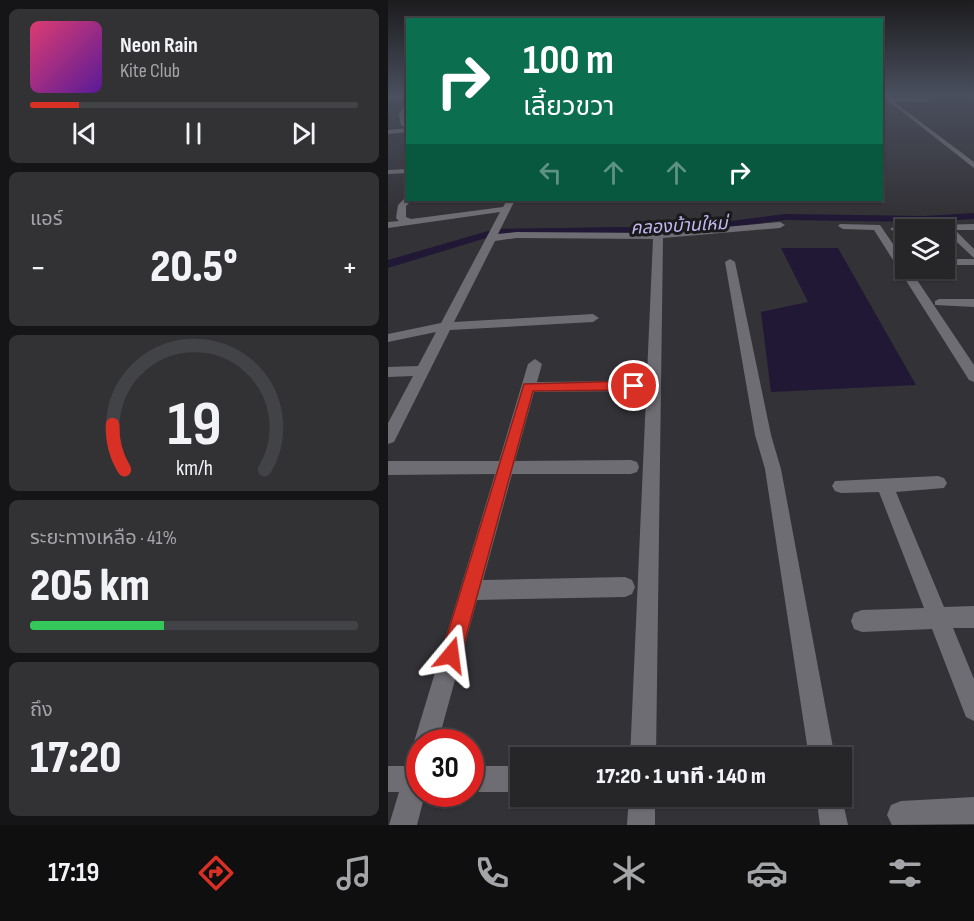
<!DOCTYPE html>
<html lang="th">
<head>
<meta charset="utf-8">
<style>
	:root { --surface:#262629; --page:#323235; --text:#f1f3f6; --muted:#a4a5a8; --line:#424346; --accent:#d93025 }
	body { margin:0; font-family:"Sofia Sans Condensed","Noto Sans Thai",sans-serif; background:var(--page); color:var(--text); height:100vh; display:flex; flex-direction:column; font-size:22px; white-space:nowrap }
	* { box-sizing:border-box; margin:0 }
	p { font-size:20px; color:var(--muted) }
	.icon { flex:none; width:33px; height:33px; fill:none; stroke:currentColor; stroke-width:2; stroke-linecap:round; stroke-linejoin:round }
	.map { position:relative; flex:1; overflow:hidden }
	.drawer { display:flex; flex-direction:column; gap:9px; padding:9px; background:#151517; width:388px }
	.drawer>* { flex:none }
	.top-card { position:absolute; left:18px; top:18px; width:477px; height:183px; border-radius:0px; box-shadow:0 2px 4px #0004,0 0 0 2px var(--line); background:#0b6e4f; color:#fff; overflow:hidden }
	.fabs { position:absolute; left:507px; top:219px; display:grid; gap:12px }
	.fabs a { display:grid; place-items:center; width:60px; height:60px; border-radius:0px; background:var(--surface); box-shadow:0 2px 4px #0004,0 0 0 2px var(--line); font-size:30px }
	.speed { position:absolute; left:18px; top:729px; display:flex; gap:12px; font-size:30px; font-weight:700; text-align:center }
	.speed>* { display:grid; place-content:center; width:78px; height:78px; border-radius:50%; background:var(--surface); box-shadow:0 2px 4px #0004,0 0 0 2px var(--line); line-height:1 }
	.speed .limit { border:9px solid #d22; background:#fff; color:#111 }
	.pin { position:absolute; display:grid; place-items:center; width:51px; height:51px; color:#fff; margin:-26px; border:3px solid #fff; border-radius:50%; box-shadow:0 2px 6px #0007 }
	.me { position:absolute; width:66px; margin:-33px; rotate:16deg; stroke-linejoin:round; filter:drop-shadow(0 0 4px #0008) }
	.turn { display:flex; align-items:center; gap:21px; height:126px; padding:0 18px; font-size:27px }
	.turn .icon { width:78px; height:78px; stroke-width:2.5 }
	.turn b { display:block; font-size:42px; line-height:51px }
	.lanes { display:flex; align-items:center; height:57px; padding:0 18px; background:#0003; justify-content:center; gap:30px; direction:ltr }
	.lanes .off { opacity:.35 }
	.big { font-size:45px; font-weight:800; line-height:1.1 }
	.drawer .widget { flex:1; display:flex; flex-direction:column; justify-content:center; gap:9px; min-width:0; padding:0 21px; border-radius:9px; background:var(--page) }
	.drawer .dial { align-items:center; gap:0 }
	.dial svg { height:156px; overflow:visible; fill:none; stroke:var(--line); stroke-width:7; stroke-linecap:round; text-anchor:middle }
	.dial text { fill:var(--text); stroke:none }
	.song { display:flex; align-items:center; gap:18px }
	.cover { width:72px; height:72px; border-radius:9px; background:linear-gradient(135deg,hsl(340 70% 55%),hsl(270 70% 35%)) }
	.played { height:6px; border-radius:3px; background:linear-gradient(90deg,var(--accent) 15%,var(--line) 15%) }
	.keys { display:flex; justify-content:space-around; direction:ltr }
	.heat { display:flex; justify-content:space-between; align-items:center; font-size:33px; direction:ltr }
	.charge { height:9px; border-radius:4px; background:linear-gradient(90deg,#34c759 41%,var(--line) 0) }
	.trip { position:absolute; left:122px; top:747px; width:342px; height:60px; border-radius:0px; background:var(--surface); box-shadow:0 2px 4px #0004,0 0 0 2px var(--line); font-weight:800; line-height:60px; text-align:center }
	.menu { display:flex; height:96px; justify-content:space-around; align-items:center; background:#0f0f10; color:var(--muted) }
	.menu .icon { width:42px; height:42px }
	.menu .on { color:var(--accent) }
	.menu b { font-size:27px; color:var(--text) }
	main { display:flex; flex:1; min-height:0 }
	.map>svg:first-child { display:block }
</style>
</head>
<body>
<main>
<section class="drawer">
<div class="widget">
<div class="song"><i class="cover"></i><div><b>Neon Rain</b><p>Kite Club</p></div></div>
<div class="played"></div>
<div class="keys"><svg class="icon" aria-label="previous" viewBox="0 0 24 24"><path d="M18 5L8 12l10 7zM5 5v14"/></svg><svg class="icon" aria-label="pause" viewBox="0 0 24 24"><path d="M8 5v14M16 5v14"/></svg><svg class="icon" aria-label="next" viewBox="0 0 24 24"><path d="M6 5l10 7-10 7zM19 5v14"/></svg></div>
</div>
<div class="widget"><p>แอร์</p>
<div class="heat"><a>−</a><b class="big">20.5°</b><a>+</a></div>
</div>
<div class="widget dial"><svg viewBox="0 0 100 80">
<path d="M14 69A42 42 0 1 1 86 69"/>
<path d="M14 69A42 42 0 0 1 8 46" stroke="#d93025"/>
<text x="50" y="56" font-size="32" font-weight="700">19</text>
<text x="50" y="72" font-size="11">km/h</text>
</svg></div>
<div class="widget"><p>ระยะทางเหลือ · 41%</p><b class="big">205 km</b><div class="charge"></div></div>
<div class="widget"><p>ถึง</p><b class="big">17:20</b></div>
</section>
<div class="map">
<svg width="586" height="825" viewBox="0 0 586 825">
	<rect width="100%" height="100%" fill="#333237"/>
	<path fill="#201835" d="M 393,248 L 450,248 L 528,385 L 383,392 L 373,312 L 420,302 Z"/>
	<g fill="none" stroke-linecap="round" stroke-linejoin="round">
		<path fill="#201835" fill-rule="evenodd" d="M 586,213 L 586,219 L 536,222 L 397,220 L 304,232 L 108,235 L 0,268 L 0,260 L 107,229 L 304,226 L 397,214 L 536,216 Z"/>
		<path fill="#6e6d73" fill-rule="evenodd" d="M 20,96 L 20,99 L 0,101 L 0,97 Z
			M 494,96 L 502,98 L 541,99 L 539,102 L 506,102 L 586,162 L 586,168 Z
			M 20,101 L 17,114 L 19,125 L 16,127 L 13,125 L 11,114 Z
			M 20,128 L 20,132 L 0,134 L 0,130 Z
			M 20,169 L 20,173 L 0,174 L 0,170 Z
			M 17,198 L 24,200 L 18,206 L 18,217 L 23,219 L 115,207 L 119,200 L 127,200 L 110,234 L 128,232 L 270,233 L 392,222 L 397,225 L 392,228 L 275,238 L 268,758 L 242,758 L 265,239 L 128,238 L 107,241 L 66,322 L 205,314 L 211,318 L 205,322 L 62,330 L 6,442 L 0,444 L 0,423 L 25,376 L 0,377 L 0,367 L 30,366 L 48,332 L 0,342 L 0,334 L 53,323 L 112,212 L 0,228 L 0,222 L 11,221 L 8,218 L 10,205 Z
			M 452,224 L 492,225 L 518,263 L 518,268 L 521,268 L 586,365 L 586,382 L 581,380 L 486,230 L 455,229 L 450,226 Z
			M 586,224 L 586,230 L 567,230 L 586,249 L 586,258 L 556,230 L 507,232 L 502,229 L 507,226 Z
			M 342,259 L 347,262 L 383,435 L 393,469 L 447,758 L 421,758 L 377,469 L 367,435 L 337,262 Z
			M 556,259 L 586,259 L 586,265 L 556,265 Z
			M 551,299 L 586,299 L 586,307 L 547,305 L 547,301 Z
			M 147,359 L 154,364 L 149,382 L 246,381 L 253,386 L 246,391 L 146,392 L 127,461 L 243,460 L 249,462 L 251,467 L 249,472 L 243,474 L 124,474 L 95,580 L 237,577 L 244,580 L 247,587 L 244,594 L 237,597 L 89,600 L 50,742 L 32,742 L 32,752 L 26,742 L 107,474 L 0,475 L 0,461 L 111,461 L 140,364 Z
			M 550,476 L 556,478 L 559,483 L 556,488 L 508,492 L 556,607 L 586,606 L 586,628 L 565,628 L 586,679 L 586,721 L 578,717 L 544,629 L 474,632 L 466,629 L 463,621 L 466,613 L 474,610 L 536,608 L 491,492 L 453,493 L 447,491 L 444,486 L 447,481 Z
			M 32,753 L 32,794 L 37,794 L 29,825 L 1,825 L 11,792 L 0,792 L 0,766 L 19,766 L 23,757 Z
			M 82,766 L 132,766 L 132,792 L 82,792 Z
			M 453,793 L 460,825 L 432,825 L 428,796 L 453,796 Z
			M 241,796 L 267,796 L 267,825 L 239,825 Z
			M 586,797 L 586,824 L 504,825 L 499,815 L 503,805 L 513,801 Z"/>
	</g>
	<linearGradient id="sky" x2="0" y2="1"><stop stop-color="#1c1c1e"/><stop offset="0.45" stop-color="#4a4f5e"/><stop offset="1" stop-color="#4a4f5e" stop-opacity="0"/></linearGradient>
	<rect width="586" height="211" fill="url(#sky)"/>
	<path fill="#d93025" stroke="#8d1f18" stroke-width="1.5" d="M 246,381 L 253,386 L 246,390 L 145,391 L 73,655 L 70,663 L 63,666 L 56,663 L 53,655 L 136,384 Z"/>
	<g text-anchor="middle" dominant-baseline="central" stroke-width="6" stroke-linejoin="round" paint-order="stroke">
		<g font-size="18" font-style="italic" fill="#c3b7f2" stroke="#1a1a1c">
			<text transform="translate(291 226) rotate(-3)">คลองบ้านใหม่</text>
		</g>
	</g>
</svg>
<div class="fabs">
<a><svg class="icon" aria-label="layers" viewBox="0 0 24 24"><path d="M12 4l9 5-9 5-9-5zM3 14l9 5 9-5"/></svg></a>
</div>
<div class="speed"><div class="limit">30</div></div>
<div class="pin" style="left:246px;top:386px;background:#d93025"><svg class="icon" aria-label="arrive" viewBox="0 0 24 24"><path d="M6 21V4h12l-3 4 3 4H6"/></svg></div>
<svg class="me" style="left:63px;top:655px" viewBox="-20 -20 40 40"><path d="M0-17L14 15 0 8-14 15z" fill="#d93025" stroke="#fff" stroke-width="4"/></svg>
<div class="trip">17:20 · 1 นาที · 140 m</div>
<div class="top-card">
<div class="turn"><svg class="icon" aria-label="right" viewBox="0 0 24 24"><path d="M7 20v-9h11M14 6l5 5-5 5"/></svg><div><b>100 m</b>เลี้ยวขวา</div></div>
<div class="lanes"><svg class="icon off" aria-label="left" viewBox="0 0 24 24"><path d="M17 20v-9H6M10 6l-5 5 5 5"/></svg><svg class="icon off" aria-label="ahead" viewBox="0 0 24 24"><path d="M12 20V5M6 11l6-6 6 6"/></svg><svg class="icon off" aria-label="ahead" viewBox="0 0 24 24"><path d="M12 20V5M6 11l6-6 6 6"/></svg><svg class="icon" aria-label="right" viewBox="0 0 24 24"><path d="M7 20v-9h11M14 6l5 5-5 5"/></svg></div>
</div>
</div>
</main>
<nav class="menu">
<b>17:19</b>
<svg class="icon on" aria-label="directions" viewBox="0 0 24 24"><path d="M12 3l9 9-9 9-9-9zM9 14v-3h6M13 9l2 2-2 2"/></svg>
<svg class="icon" aria-label="music" viewBox="0 0 24 24"><path d="M9 18V5l10-2v13"/><circle cx="6" cy="18" r="3"/><circle cx="16" cy="16" r="3"/></svg>
<svg class="icon" aria-label="phone" viewBox="0 0 24 24"><path d="M5 4h4l2 5-3 2q2 4 5 5l2-3 5 2v4C11 20 4 13 5 4z"/></svg>
<svg class="icon" aria-label="climate" viewBox="0 0 24 24"><path d="M12 3v18M4 7l16 10M4 17L20 7"/></svg>
<svg class="icon" aria-label="car" viewBox="0 0 24 24"><path d="M5 17H2v-5l4-1 3-4h7l3 4 3 1v5h-3M9 17h6M6 11h13"/><circle cx="7" cy="17" r="2"/><circle cx="17" cy="17" r="2"/></svg>
<svg class="icon" aria-label="filters" viewBox="0 0 24 24"><path d="M4 7h16M4 17h16"/><circle cx="9" cy="7" r="2"/><circle cx="15" cy="17" r="2"/></svg>
</nav>
</body>
</html>
